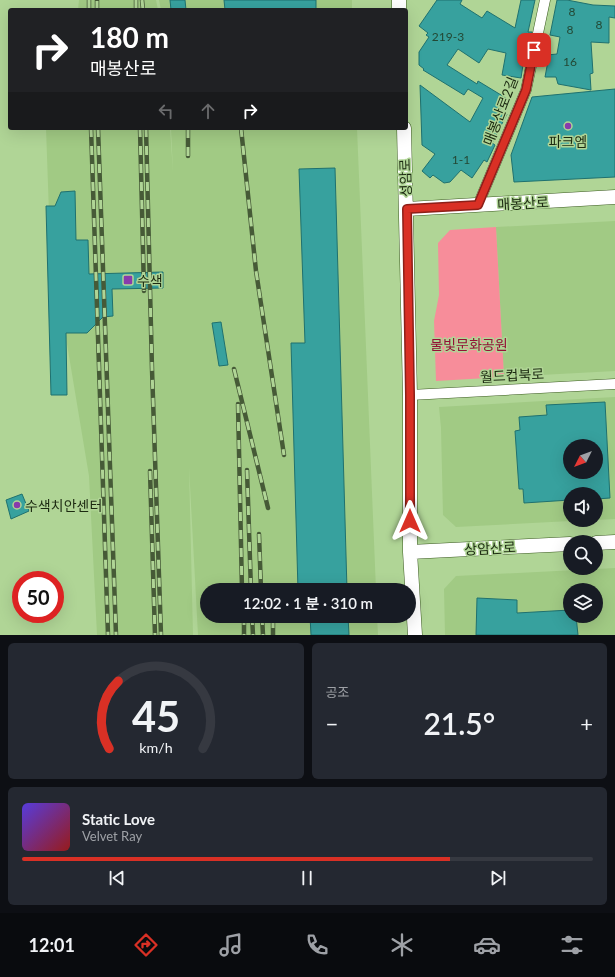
<!DOCTYPE html>
<html lang="ko">
<head>
<meta charset="utf-8">
<style>
	:root { --surface:#171b24; --page:#242831; --text:#f1f3f6; --muted:#9ea1a6; --line:#363941; --accent:#d93025 }
	body { margin:0; font-family:Lato,"Noto Sans KR",sans-serif; background:var(--page); color:var(--text); height:100vh; display:flex; flex-direction:column; font-size:15px; white-space:nowrap }
	* { box-sizing:border-box; margin:0 }
	p { font-size:13px; color:var(--muted) }
	.icon { flex:none; width:22px; height:22px; fill:none; stroke:currentColor; stroke-width:2; stroke-linecap:round; stroke-linejoin:round }
	.map { position:relative; height:635px; overflow:hidden }
	.side { display:flex; flex-direction:column; gap:8px; padding:8px; background:#0d0f14; flex:1 }
	.side>* { flex:none }
	.hud { position:absolute; left:8px; top:8px; width:400px; height:122px; border-radius:4px; box-shadow:0 4px 16px #0002; background:#202124; color:#fff; overflow:hidden }
	.needle { width:26px; rotate:228deg }
	.fabs { position:absolute; left:563px; top:439px; display:grid; gap:8px }
	.fabs a { display:grid; place-items:center; width:40px; height:40px; border-radius:50%; background:var(--surface); box-shadow:0 4px 16px #0002; font-size:20px }
	.speed { position:absolute; left:12px; top:571px; display:flex; gap:8px; font-size:20px; font-weight:700; text-align:center }
	.speed>* { display:grid; place-content:center; width:52px; height:52px; border-radius:50%; background:var(--surface); box-shadow:0 4px 16px #0002; line-height:1 }
	.speed .limit { border:6px solid #d22; background:#fff; color:#111 }
	.pin { position:absolute; display:grid; place-items:center; width:34px; height:34px; color:#fff; margin:-17px; border-radius:8px; box-shadow:0 2px 6px #0006 }
	.me { position:absolute; width:44px; margin:-22px; rotate:0deg; stroke-linejoin:round; filter:drop-shadow(0 0 3px #0008) }
	.turn { display:flex; align-items:center; gap:14px; height:84px; padding:0 16px; font-size:18px }
	.turn .icon { width:52px; height:52px; stroke-width:2.5 }
	.turn b { display:block; font-size:28px; line-height:34px }
	.lanes { display:flex; align-items:center; height:38px; padding:0 16px; background:#0003; justify-content:center; gap:20px; direction:ltr }
	.lanes .off { opacity:.35 }
	.big { font-size:30px; font-weight:600; line-height:1.1 }
	.side .widget { flex:1; display:flex; flex-direction:column; justify-content:center; gap:6px; min-width:0; padding:0 14px; border-radius:6px; background:var(--page) }
	.side .dial { align-items:center; gap:0 }
	.dial svg { height:104px; overflow:visible; fill:none; stroke:var(--line); stroke-width:7; stroke-linecap:round; text-anchor:middle }
	.dial text { fill:var(--text); stroke:none }
	.song { display:flex; align-items:center; gap:12px }
	.cover { width:48px; height:48px; border-radius:6px; background:linear-gradient(135deg,hsl(250 70% 55%),hsl(0 70% 35%)) }
	.played { height:4px; border-radius:2px; background:linear-gradient(90deg,var(--accent) 75%,var(--line) 75%) }
	.keys { display:flex; justify-content:space-around; direction:ltr }
	.heat { display:flex; justify-content:space-between; align-items:center; font-size:22px; direction:ltr }
	.side .tiles { flex:1; display:grid; gap:8px; grid-template-columns:1fr 1fr }
	.widget:last-child { grid-column:span 2 }
	.trip { position:absolute; left:200px; top:583px; width:216px; height:40px; border-radius:20px; background:var(--surface); box-shadow:0 4px 16px #0002; font-weight:600; line-height:40px; text-align:center }
	.tab-bar { display:flex; height:64px; justify-content:space-around; align-items:center; background:#090b0e; color:var(--muted) }
	.tab-bar .icon { width:28px; height:28px }
	.tab-bar .on { color:var(--accent) }
	.tab-bar b { font-size:18px; color:var(--text) }
	.map>svg:first-child { display:block }
</style>
</head>
<body>
<div class="map">
<svg width="615" height="635" viewBox="0 0 615 635">
	<rect width="100%" height="100%" fill="#b0d596"/>
	<path fill="#a1ca84" fill-rule="evenodd" d="M 79,0 L 156,0 L 158,10 L 78,10 Z
		M 159,0 L 352,0 L 352,10 L 161,10 Z
		M 46,128 L 170,128 L 173,173 L 171,128 L 357,128 L 376,590 L 207,590 L 207,616 L 377,616 L 378,635 L 198,635 L 189,467 L 193,635 L 97,635 L 89,476 L 50,242 Z
		M 615,221 L 615,371 L 504,377 L 496,227 Z
		M 615,397 L 615,519 L 596,520 L 596,494 L 570,494 L 570,520 L 590,520 L 456,527 L 443,515 L 441,428 L 439,407 ZM 570,446 L 596,446 L 596,472 L 570,472 Z
		M 615,568 L 615,635 L 445,635 L 444,589 L 456,576 ZM 570,590 L 596,590 L 596,616 L 570,616 Z"/>
	<path fill="#f78d9a" d="M 496,227 L 504,377 L 436,381 L 434,321 L 439,295 L 438,243 L 450,230 Z"/>
	<path fill="#37a19e" stroke="#1f716f" fill-rule="evenodd" d="M 170,0 L 185,0 L 186,10 L 171,10 Z
		M 224,0 L 316,0 L 316,10 L 225,10 Z
		M 437,0 L 462,0 L 460,4 L 482,18 L 487,11 L 515,28 L 521,0 L 535,0 L 528,32 L 532,32 L 529,46 L 526,45 L 521,78 L 502,75 L 506,53 L 488,49 L 479,63 L 458,49 L 447,65 L 477,84 L 478,81 L 506,98 L 500,110 L 507,114 L 492,143 L 495,145 L 487,162 L 484,160 L 472,178 L 461,170 L 450,182 L 444,183 L 433,175 L 430,178 L 422,171 L 435,154 L 422,145 L 420,85 L 470,122 L 483,98 L 468,89 L 464,95 L 423,70 L 424,69 L 419,65 L 419,52 L 429,37 L 426,35 L 428,33 L 419,26 Z
		M 557,0 L 567,0 L 593,5 L 615,6 L 615,18 L 609,17 L 609,43 L 591,42 L 593,73 L 590,74 L 591,90 L 558,84 L 556,77 L 545,77 L 548,61 L 547,55 L 557,54 L 560,37 L 550,35 Z
		M 615,89 L 615,177 L 514,182 L 511,155 L 532,97 Z
		M 335,168 L 347,590 L 298,590 L 291,343 L 305,343 L 299,169 Z
		M 75,191 L 76,240 L 88,240 L 89,274 L 163,272 L 163,288 L 112,289 L 113,316 L 103,317 L 87,333 L 66,333 L 67,395 L 51,395 L 46,206 L 55,206 L 61,192 Z
		M 221,322 L 228,365 L 219,366 L 212,323 Z
		M 605,402 L 610,498 L 596,499 L 596,494 L 570,494 L 570,500 L 524,503 L 523,489 L 519,489 L 515,431 L 520,430 L 519,417 L 547,415 L 546,405 ZM 570,446 L 596,446 L 596,472 L 570,472 Z
		M 22,494 L 29,511 L 11,519 L 6,500 Z
		M 477,598 L 517,600 L 517,613 L 570,610 L 570,616 L 576,616 L 578,635 L 476,635 Z
		M 310,616 L 348,616 L 349,635 L 311,635 Z"/>
	<g fill="none" stroke-linecap="round" stroke-linejoin="round">
		<defs>
			<path id="street" d="M 478,205 L 526,90 L 545,0
				M 410,395 L 615,384"/>
			<path id="secondary" d="M 399,0 L 399,10
				M 404,128 L 410,395 L 410,552 L 415,635
				M 407,209 L 615,197
				M 596,543 L 615,542
				M 410,552 L 570,544"/>
		</defs>
		<use href="#street" stroke="#3b5b20" stroke-width="11"/>
		<use href="#secondary" stroke="#3b5b20" stroke-width="15"/>
		<use href="#street" stroke="#fff" stroke-width="10"/>
		<use href="#secondary" stroke="#fff" stroke-width="14"/>
		<defs>
			<path id="rail" d="M 89,0 L 89,10
				M 136,0 L 136,10
				M 142,0 L 143,10
				M 97,10 L 97,0
				M 91,128 L 108,635
				M 98,128 L 116,635
				M 140,128 L 144,291
				M 146,128 L 152,369 L 161,635
				M 241,128 L 256,271 L 284,455
				M 188,156 L 188,128
				M 234,369 L 268,508
				M 238,404 L 242,590
				M 247,470 L 251,590
				M 150,471 L 155,635
				M 259,534 L 261,590
				M 244,616 L 244,635
				M 252,616 L 253,635
				M 262,616 L 263,635
				M 273,619 L 273,635"/>
		</defs>
		<use href="#rail" stroke="#465a37" stroke-width="4.5"/>
		<use href="#rail" stroke="#b0d596" stroke-width="3" stroke-dasharray="9" stroke-linecap="butt"/>
	</g>
	<g fill="none" stroke-linecap="round" stroke-linejoin="round">
		<defs>
			<path id="route" d="M 410,521 L 410,395 L 407,209 L 478,205 L 526,90 L 534,50"/>
		</defs>
		<use href="#route" stroke="#8d1f18" stroke-width="10"/>
		<use href="#route" stroke="#d93025" stroke-width="7"/>
	</g>
	<g fill="#883bac" stroke="#b0d596" stroke-width="1.5">
		<circle cx="568" cy="126" r="4"/>
		<rect x="123" y="275" width="10" height="10" rx="2"/>
		<circle cx="17" cy="505" r="4"/>
	</g>
	<g text-anchor="middle" dominant-baseline="central" stroke-width="3" stroke-linejoin="round" paint-order="stroke">
		<g font-size="12" fill="#234834">
			<text x="572" y="11">8</text>
			<text x="599" y="24">8</text>
			<text x="570" y="29">8</text>
			<text x="448" y="36">219-3</text>
			<text x="570" y="61">16</text>
			<text x="461" y="159">1-1</text>
		</g>
		<g font-size="14" fill="#1c2a11" stroke="#b0d596">
			<text transform="translate(500 111) rotate(-69)">매봉산로2길</text>
			<text transform="translate(405 178) rotate(-92)">성암로</text>
			<text transform="translate(523 203) rotate(-3)">매봉산로</text>
			<text transform="translate(512 375) rotate(-3)">월드컵북로</text>
			<text transform="translate(490 548) rotate(-3)">상암산로</text>
		</g>
		<g font-size="14" fill="#1c2a11" stroke="#b0d596" text-anchor="start">
			<text x="568" y="141" text-anchor="middle">파크엠</text>
			<text x="137" y="280">수색</text>
			<text x="25" y="505">수색치안센터</text>
		</g>
		<g font-size="14" fill="#931236" stroke="#b0d596">
			<text x="469" y="344">물빛문화공원</text>
		</g>
	</g>
</svg>
<div class="fabs">
<a><svg class="needle" viewBox="-14 -14 28 28"><path d="M0-13l5 13h-10z" fill="#e53935"/><path d="M0 13l5-13h-10z" fill="#9ea1a6"/></svg></a>
<a><svg class="icon" aria-label="sound" viewBox="0 0 24 24"><path d="M4 9h4l5-4v14l-5-4H4zM17 9q2 3 0 6"/></svg></a>
<a><svg class="icon" aria-label="search" viewBox="0 0 24 24"><circle cx="10" cy="10" r="6"/><path d="M15 15l6 6"/></svg></a>
<a><svg class="icon" aria-label="layers" viewBox="0 0 24 24"><path d="M12 4l9 5-9 5-9-5zM3 14l9 5 9-5"/></svg></a>
</div>
<div class="speed"><div class="limit">50</div></div>
<div class="pin" style="left:534px;top:50px;background:#d93025"><svg class="icon" aria-label="arrive" viewBox="0 0 24 24"><path d="M6 21V4h12l-3 4 3 4H6"/></svg></div>
<svg class="me" style="left:410px;top:521px" viewBox="-20 -20 40 40"><path d="M0-17L14 15 0 8-14 15z" fill="#d93025" stroke="#fff" stroke-width="4"/></svg>
<div class="trip">12:02 · 1 분 · 310 m</div>
<div class="hud">
<div class="turn"><svg class="icon" aria-label="right" viewBox="0 0 24 24"><path d="M7 20v-9h11M14 6l5 5-5 5"/></svg><div><b>180 m</b>매봉산로</div></div>
<div class="lanes"><svg class="icon off" aria-label="left" viewBox="0 0 24 24"><path d="M17 20v-9H6M10 6l-5 5 5 5"/></svg><svg class="icon off" aria-label="ahead" viewBox="0 0 24 24"><path d="M12 20V5M6 11l6-6 6 6"/></svg><svg class="icon" aria-label="right" viewBox="0 0 24 24"><path d="M7 20v-9h11M14 6l5 5-5 5"/></svg></div>
</div>
</div>
<section class="side">
<div class="tiles">
<div class="widget dial"><svg viewBox="0 0 100 80">
<path d="M14 69A42 42 0 1 1 86 69"/>
<path d="M14 69A42 42 0 0 1 21 17" stroke="#d93025"/>
<text x="50" y="56" font-size="32" font-weight="700">45</text>
<text x="50" y="72" font-size="11">km/h</text>
</svg></div>
<div class="widget"><p>공조</p>
<div class="heat"><a>−</a><b class="big">21.5°</b><a>+</a></div>
</div>
<div class="widget">
<div class="song"><i class="cover"></i><div><b>Static Love</b><p>Velvet Ray</p></div></div>
<div class="played"></div>
<div class="keys"><svg class="icon" aria-label="previous" viewBox="0 0 24 24"><path d="M18 5L8 12l10 7zM5 5v14"/></svg><svg class="icon" aria-label="pause" viewBox="0 0 24 24"><path d="M8 5v14M16 5v14"/></svg><svg class="icon" aria-label="next" viewBox="0 0 24 24"><path d="M6 5l10 7-10 7zM19 5v14"/></svg></div>
</div>
</div>
</section>
<nav class="tab-bar">
<b>12:01</b>
<svg class="icon on" aria-label="directions" viewBox="0 0 24 24"><path d="M12 3l9 9-9 9-9-9zM9 14v-3h6M13 9l2 2-2 2"/></svg>
<svg class="icon" aria-label="music" viewBox="0 0 24 24"><path d="M9 18V5l10-2v13"/><circle cx="6" cy="18" r="3"/><circle cx="16" cy="16" r="3"/></svg>
<svg class="icon" aria-label="phone" viewBox="0 0 24 24"><path d="M5 4h4l2 5-3 2q2 4 5 5l2-3 5 2v4C11 20 4 13 5 4z"/></svg>
<svg class="icon" aria-label="climate" viewBox="0 0 24 24"><path d="M12 3v18M4 7l16 10M4 17L20 7"/></svg>
<svg class="icon" aria-label="car" viewBox="0 0 24 24"><path d="M5 17H2v-5l4-1 3-4h7l3 4 3 1v5h-3M9 17h6M6 11h13"/><circle cx="7" cy="17" r="2"/><circle cx="17" cy="17" r="2"/></svg>
<svg class="icon" aria-label="filters" viewBox="0 0 24 24"><path d="M4 7h16M4 17h16"/><circle cx="9" cy="7" r="2"/><circle cx="15" cy="17" r="2"/></svg>
</nav>
</body>
</html>
